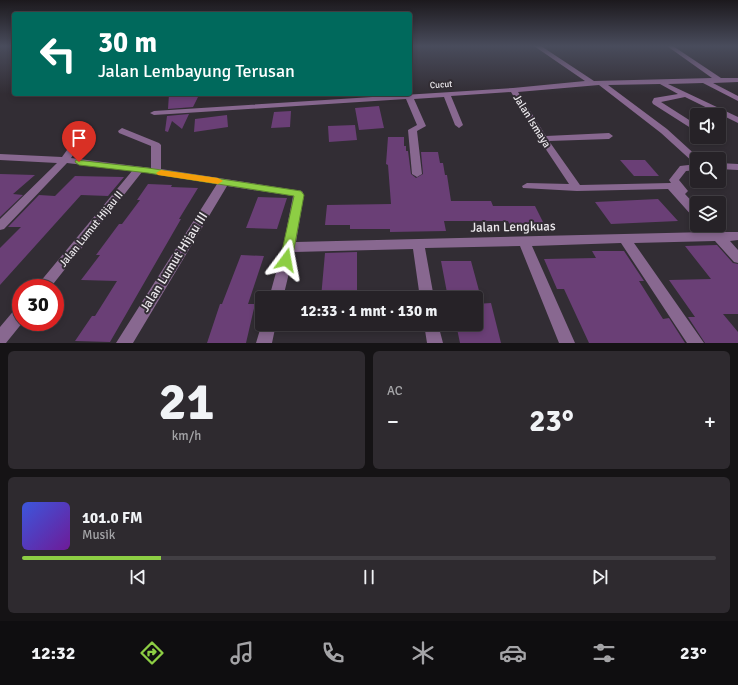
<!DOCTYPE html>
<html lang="id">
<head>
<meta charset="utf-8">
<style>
	:root { --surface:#262227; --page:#2e2a2f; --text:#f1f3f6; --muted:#a4a4a7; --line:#423f44; --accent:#8dce44 }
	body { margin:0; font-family:Signika,sans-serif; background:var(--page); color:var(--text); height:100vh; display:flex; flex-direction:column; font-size:15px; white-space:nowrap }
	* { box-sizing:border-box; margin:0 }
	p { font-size:13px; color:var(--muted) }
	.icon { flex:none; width:22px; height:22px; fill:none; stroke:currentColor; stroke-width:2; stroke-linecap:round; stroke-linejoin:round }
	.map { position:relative; height:343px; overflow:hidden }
	.details { display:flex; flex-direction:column; gap:8px; padding:8px; background:#151315; flex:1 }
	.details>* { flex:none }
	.guide { position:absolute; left:12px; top:12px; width:400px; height:84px; border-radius:4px; box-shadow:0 2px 6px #0003,0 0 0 1px var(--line); background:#00695c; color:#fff; overflow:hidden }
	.tools { position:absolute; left:690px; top:108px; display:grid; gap:8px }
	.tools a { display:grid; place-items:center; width:36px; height:36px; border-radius:4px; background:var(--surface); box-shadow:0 2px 6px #0003,0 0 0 1px var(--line); font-size:20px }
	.speed { position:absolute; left:12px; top:279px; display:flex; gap:8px; font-size:20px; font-weight:700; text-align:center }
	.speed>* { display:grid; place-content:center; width:52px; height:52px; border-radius:50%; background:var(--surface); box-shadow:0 2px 6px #0003,0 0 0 1px var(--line); line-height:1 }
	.speed .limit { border:6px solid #d22; background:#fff; color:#111 }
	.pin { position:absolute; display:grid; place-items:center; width:34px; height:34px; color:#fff; margin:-41px -17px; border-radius:50% 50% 50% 0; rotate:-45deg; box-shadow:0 0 4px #0007 }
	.pin .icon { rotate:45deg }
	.me { position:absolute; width:44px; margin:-22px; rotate:13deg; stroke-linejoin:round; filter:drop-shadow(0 0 3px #0008) }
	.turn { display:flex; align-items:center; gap:14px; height:84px; padding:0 20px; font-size:18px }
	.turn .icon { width:52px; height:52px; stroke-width:2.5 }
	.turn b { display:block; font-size:28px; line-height:34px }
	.big { font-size:30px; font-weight:800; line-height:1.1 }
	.details .card { flex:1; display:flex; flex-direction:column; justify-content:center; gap:6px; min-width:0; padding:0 14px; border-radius:6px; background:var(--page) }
	.details .dial { align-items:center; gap:0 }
	.dial b { font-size:52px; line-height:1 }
	.song { display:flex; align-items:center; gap:12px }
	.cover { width:48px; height:48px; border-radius:6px; background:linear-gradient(135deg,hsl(230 70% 55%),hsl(280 70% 35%)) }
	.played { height:4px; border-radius:2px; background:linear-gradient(90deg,var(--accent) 20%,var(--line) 20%) }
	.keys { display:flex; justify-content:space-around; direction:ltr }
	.heat { display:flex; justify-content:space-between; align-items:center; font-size:22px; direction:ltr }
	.details .tiles { flex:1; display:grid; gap:8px; grid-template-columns:1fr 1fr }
	.card:last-child { grid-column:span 2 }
	.trip { position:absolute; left:255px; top:291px; width:228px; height:40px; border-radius:4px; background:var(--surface); box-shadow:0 2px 6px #0003,0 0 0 1px var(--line); font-weight:800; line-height:40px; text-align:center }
	.tab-bar { display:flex; height:64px; justify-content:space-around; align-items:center; background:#0f0e10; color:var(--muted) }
	.tab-bar .icon { width:28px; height:28px }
	.tab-bar .selected { color:var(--accent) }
	.tab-bar b { font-size:18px; color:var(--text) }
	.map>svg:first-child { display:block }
</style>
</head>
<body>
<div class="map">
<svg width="738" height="343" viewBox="0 0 738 343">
	<rect width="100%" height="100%" fill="#322d34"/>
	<path fill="#6a3f76" d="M 169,94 L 185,94 L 183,97 L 198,97 L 193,107 L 168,109 Z
		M 379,106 L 384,128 L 359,130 L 355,108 Z
		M 291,111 L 290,127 L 271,128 L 274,112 Z
		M 189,114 L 182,129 L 172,121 L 168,132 L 165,131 L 167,116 Z
		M 227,115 L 228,127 L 194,132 L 195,119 Z
		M 355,125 L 357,140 L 329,142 L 328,126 Z
		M 388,137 L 404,137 L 404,146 L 406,146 L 406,151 L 408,151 L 411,174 L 416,178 L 423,174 L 421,152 L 438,152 L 440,163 L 443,163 L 445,175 L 447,175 L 451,201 L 491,201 L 493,206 L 535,206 L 546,228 L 512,229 L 508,221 L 444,221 L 446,231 L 390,232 L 390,229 L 350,229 L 350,225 L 325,225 L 327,205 L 391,204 L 388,165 L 386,164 Z
		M 620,160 L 645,160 L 659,176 L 634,176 Z
		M 0,174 L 35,175 L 13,194 L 23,195 L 0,217 Z
		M 75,176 L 124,177 L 108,196 L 81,195 L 0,285 L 0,248 L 21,227 L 8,227 L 39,195 L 55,196 Z
		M 148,184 L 172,185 L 171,187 L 198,188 L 179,219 L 181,219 L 110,342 L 75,341 L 92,316 L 95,316 L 117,281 L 81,280 L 100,255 L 96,255 L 119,224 L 122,224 L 140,200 L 137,200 Z
		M 258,197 L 287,198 L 277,229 L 246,228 Z
		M 658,199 L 678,221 L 611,224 L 595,202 Z
		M 717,245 L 733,263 L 738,264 L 738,314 L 723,314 L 738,332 L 738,343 L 705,343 L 688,317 L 695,317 L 669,280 L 711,279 L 685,246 Z
		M 592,251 L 624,251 L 644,281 L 639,281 L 663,319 L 669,318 L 685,343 L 589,343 L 564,289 L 557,289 L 544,259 L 596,258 Z
		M 357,252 L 357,298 L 321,298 L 325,253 Z
		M 241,255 L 264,256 L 248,304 L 255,304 L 246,343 L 207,343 L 220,304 L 222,304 Z
		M 441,261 L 471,261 L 481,298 L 448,298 Z
		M 491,303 L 501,343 L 460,343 L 456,324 L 476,324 L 476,304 Z"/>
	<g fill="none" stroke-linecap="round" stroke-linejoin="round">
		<path fill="#886890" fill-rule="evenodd" d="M 534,46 L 541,46 L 594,81 L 712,78 L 667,46 L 673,46 L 721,78 L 738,78 L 738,82 L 713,83 L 738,96 L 738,101 L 703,83 L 668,84 L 738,117 L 738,123 L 685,97 L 661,102 L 697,125 L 697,132 L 653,104 L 652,102 L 654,98 L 678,94 L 660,84 L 608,85 L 667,129 L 700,159 L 697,159 L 697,164 L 694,163 L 661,133 L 599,85 L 518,92 L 546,136 L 609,133 L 613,136 L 609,139 L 549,141 L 580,185 L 671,183 L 669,180 L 680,166 L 697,164 L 697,170 L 686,171 L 679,180 L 688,191 L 685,194 L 697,207 L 697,218 L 693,217 L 668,189 L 577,191 L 523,188 L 522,186 L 527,183 L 569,184 L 539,139 L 511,92 L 451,96 L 463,125 L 459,128 L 455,125 L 444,97 L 414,99 L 426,126 L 417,131 L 422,174 L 417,177 L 412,174 L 408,130 L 417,125 L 406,99 L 154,115 L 150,113 L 154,111 L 513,88 L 585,81 Z
			M 88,124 L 92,127 L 71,158 L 151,168 L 151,146 L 119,133 L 118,131 L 122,128 L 159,143 L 161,145 L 161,169 L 302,191 L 304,195 L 296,242 L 708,232 L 702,225 L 715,225 L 721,232 L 738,232 L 738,240 L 730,241 L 738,250 L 738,263 L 734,262 L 715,241 L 634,243 L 704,343 L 687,343 L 621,243 L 532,246 L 575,343 L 559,343 L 520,246 L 425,248 L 434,298 L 420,298 L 413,249 L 294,252 L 283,298 L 269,298 L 283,247 L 293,196 L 227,186 L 133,343 L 116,343 L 217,184 L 142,172 L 50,288 L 35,288 L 132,171 L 67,163 L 4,229 L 0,230 L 0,219 L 57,163 L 0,160 L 0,154 L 62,157 L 85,125 Z
			M 719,163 L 738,164 L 738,170 L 719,169 Z
			M 21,307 L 21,322 L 23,322 L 6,343 L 0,343 L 0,327 L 16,308 Z
			M 262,323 L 276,324 L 272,343 L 256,343 Z
			M 424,324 L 438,324 L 443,343 L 427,343 Z"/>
	</g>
	<linearGradient id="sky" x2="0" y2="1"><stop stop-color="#1c191d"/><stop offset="0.49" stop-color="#494c5c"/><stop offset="1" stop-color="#494c5c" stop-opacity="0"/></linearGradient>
	<rect width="738" height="94" fill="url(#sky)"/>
	<path fill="#8dce44" stroke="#5c862c" d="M 76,160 L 148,168 L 301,191 L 304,195 L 292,260 L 290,263 L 286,264 L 282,263 L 280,260 L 294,196 L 148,173 L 79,165 L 75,162 Z"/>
	<path fill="#f59e0b" d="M 161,170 L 218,178 L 223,181 L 218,184 L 158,175 L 156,173 Z"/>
	<g text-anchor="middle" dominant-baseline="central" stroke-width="4" stroke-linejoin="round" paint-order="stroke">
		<g font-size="9" fill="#ece9ed" stroke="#322d34">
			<text transform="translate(441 85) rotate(-4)">Cucut</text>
		</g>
		<g font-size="11" fill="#ece9ed" stroke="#322d34">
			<text transform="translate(532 121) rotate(58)">Jalan Ismaya</text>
			<text transform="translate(91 229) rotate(-51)">Jalan Lumut Hijau II</text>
		</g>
		<g font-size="13" fill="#ece9ed" stroke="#322d34">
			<text transform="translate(513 227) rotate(-1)">Jalan Lengkuas</text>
			<text transform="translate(174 262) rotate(-58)">Jalan Lumut Hijau III</text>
		</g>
	</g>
</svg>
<div class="tools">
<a><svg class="icon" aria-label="sound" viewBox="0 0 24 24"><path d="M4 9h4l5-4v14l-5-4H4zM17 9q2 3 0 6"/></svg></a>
<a><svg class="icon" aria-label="search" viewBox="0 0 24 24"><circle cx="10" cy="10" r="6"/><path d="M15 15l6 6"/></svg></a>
<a><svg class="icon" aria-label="layers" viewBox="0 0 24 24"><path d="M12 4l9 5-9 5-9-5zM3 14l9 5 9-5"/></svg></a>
</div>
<div class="speed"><div class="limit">30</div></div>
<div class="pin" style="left:79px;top:162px;background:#d93025"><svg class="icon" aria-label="arrive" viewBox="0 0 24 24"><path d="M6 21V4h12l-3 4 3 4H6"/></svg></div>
<svg class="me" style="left:286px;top:260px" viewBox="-20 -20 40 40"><path d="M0-17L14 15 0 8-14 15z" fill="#8dce44" stroke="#fff" stroke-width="4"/></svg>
<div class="trip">12:33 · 1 mnt · 130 m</div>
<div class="guide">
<div class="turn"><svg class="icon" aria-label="left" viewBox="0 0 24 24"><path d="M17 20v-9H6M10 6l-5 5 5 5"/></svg><div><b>30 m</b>Jalan Lembayung Terusan</div></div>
</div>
</div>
<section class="details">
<div class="tiles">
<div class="card dial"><b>21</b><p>km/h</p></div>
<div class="card"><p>AC</p>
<div class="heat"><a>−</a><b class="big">23°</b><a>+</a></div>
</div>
<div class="card">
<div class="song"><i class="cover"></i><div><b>101.0 FM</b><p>Musik</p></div></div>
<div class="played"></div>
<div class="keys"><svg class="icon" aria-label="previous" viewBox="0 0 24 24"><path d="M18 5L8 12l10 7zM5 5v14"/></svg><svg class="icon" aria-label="pause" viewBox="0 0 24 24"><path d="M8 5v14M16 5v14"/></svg><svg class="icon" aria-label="next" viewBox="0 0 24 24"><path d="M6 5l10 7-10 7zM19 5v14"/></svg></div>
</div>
</div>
</section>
<nav class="tab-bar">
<b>12:32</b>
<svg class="icon selected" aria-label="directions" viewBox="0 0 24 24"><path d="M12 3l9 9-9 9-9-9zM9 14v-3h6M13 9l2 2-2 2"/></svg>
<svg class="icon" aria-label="music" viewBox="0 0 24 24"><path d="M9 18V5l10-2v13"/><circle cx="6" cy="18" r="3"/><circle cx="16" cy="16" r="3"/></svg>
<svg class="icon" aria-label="phone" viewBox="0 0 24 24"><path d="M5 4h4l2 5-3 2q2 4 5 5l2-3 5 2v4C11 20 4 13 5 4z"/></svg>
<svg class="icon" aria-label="climate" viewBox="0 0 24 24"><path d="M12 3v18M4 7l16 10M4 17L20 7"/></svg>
<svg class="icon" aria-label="car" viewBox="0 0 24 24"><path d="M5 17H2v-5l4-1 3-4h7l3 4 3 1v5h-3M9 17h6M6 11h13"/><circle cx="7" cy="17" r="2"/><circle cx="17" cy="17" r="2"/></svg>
<svg class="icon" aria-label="filters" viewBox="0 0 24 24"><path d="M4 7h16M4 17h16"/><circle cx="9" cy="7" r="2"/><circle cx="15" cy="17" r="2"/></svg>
<b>23°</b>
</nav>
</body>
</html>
